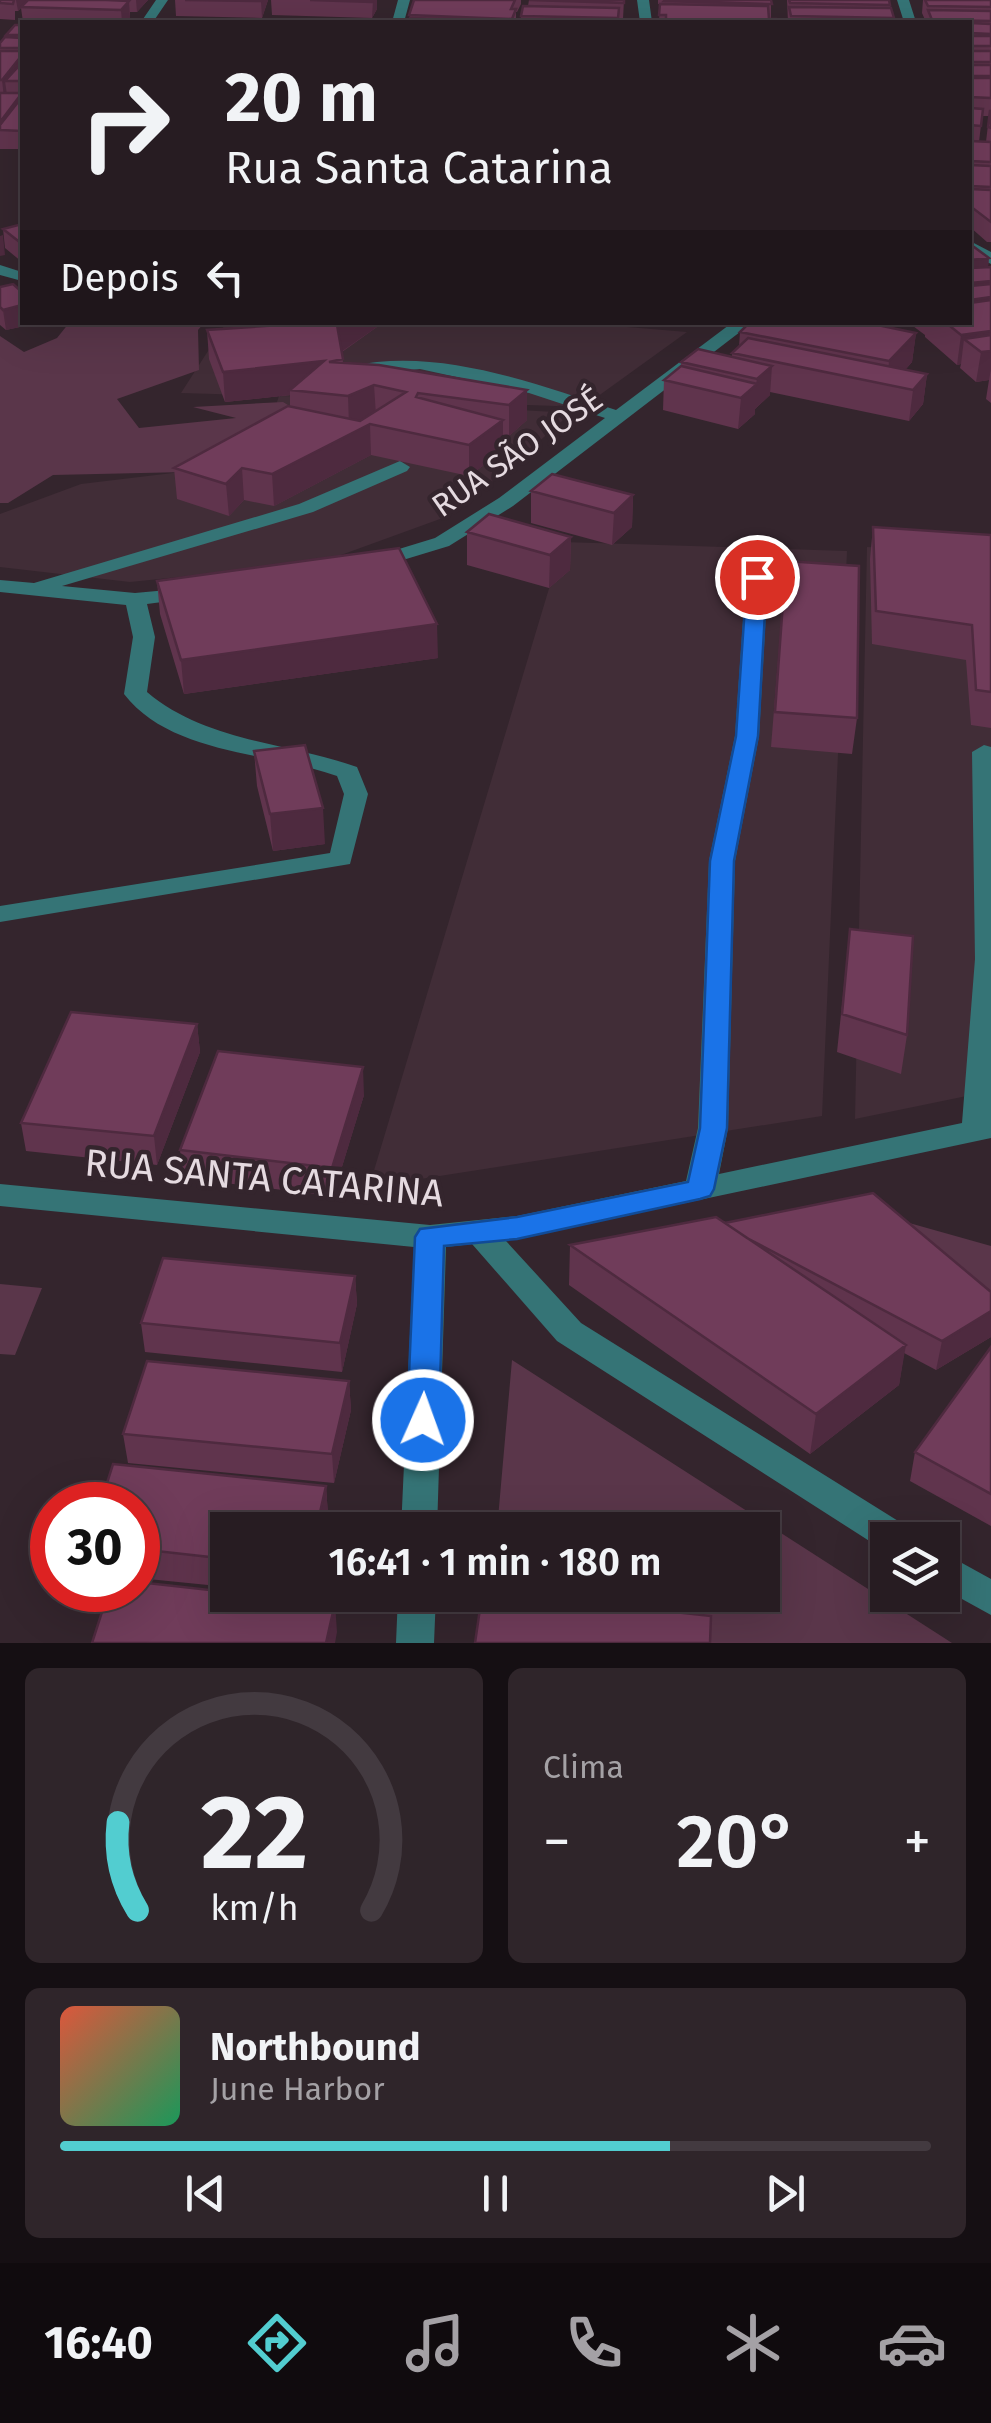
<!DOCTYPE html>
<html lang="pt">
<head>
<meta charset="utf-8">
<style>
	:root { --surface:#271c22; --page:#2f252a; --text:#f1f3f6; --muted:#a4a1a5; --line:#433a40; --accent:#52cdd0 }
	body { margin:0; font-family:"Fira Sans",sans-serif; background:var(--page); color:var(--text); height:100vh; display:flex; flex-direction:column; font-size:38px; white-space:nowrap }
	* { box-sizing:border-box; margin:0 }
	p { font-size:32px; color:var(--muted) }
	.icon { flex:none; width:55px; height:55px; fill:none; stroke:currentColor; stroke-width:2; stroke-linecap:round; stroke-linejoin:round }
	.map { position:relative; height:1643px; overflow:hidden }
	.panel { display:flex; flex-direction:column; gap:25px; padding:25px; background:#150f13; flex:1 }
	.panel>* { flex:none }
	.hud { position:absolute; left:20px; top:20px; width:952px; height:305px; border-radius:0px; box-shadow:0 10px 40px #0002,0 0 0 2px var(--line); background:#271c22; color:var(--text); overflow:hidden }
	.controls { position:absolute; left:870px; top:1522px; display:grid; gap:20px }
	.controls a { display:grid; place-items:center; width:90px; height:90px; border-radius:0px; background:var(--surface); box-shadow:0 10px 40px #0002,0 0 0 2px var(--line); font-size:50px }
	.speed { position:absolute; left:30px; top:1482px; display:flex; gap:20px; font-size:50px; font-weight:700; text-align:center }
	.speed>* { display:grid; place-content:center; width:130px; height:130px; border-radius:50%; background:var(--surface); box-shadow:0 10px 40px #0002,0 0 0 2px var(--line); line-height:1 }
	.speed .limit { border:15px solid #d22; background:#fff; color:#111 }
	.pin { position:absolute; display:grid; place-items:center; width:85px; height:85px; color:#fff; margin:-42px; border:5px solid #fff; border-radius:50%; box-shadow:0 2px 10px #0007 }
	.me { position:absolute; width:110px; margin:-55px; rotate:2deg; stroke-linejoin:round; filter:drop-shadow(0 0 8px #0008) }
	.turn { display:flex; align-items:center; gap:35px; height:210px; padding:0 40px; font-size:45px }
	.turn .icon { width:130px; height:130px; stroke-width:2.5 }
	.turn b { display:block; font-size:70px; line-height:85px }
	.then { display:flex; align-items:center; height:95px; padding:0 40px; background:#0003; gap:20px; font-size:38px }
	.big { font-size:75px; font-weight:600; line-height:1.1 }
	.panel .widget { flex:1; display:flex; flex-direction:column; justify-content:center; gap:15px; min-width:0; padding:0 35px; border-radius:15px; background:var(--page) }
	.panel .dial { align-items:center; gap:0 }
	.dial svg { height:260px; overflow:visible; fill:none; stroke:var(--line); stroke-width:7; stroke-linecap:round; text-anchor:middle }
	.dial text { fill:var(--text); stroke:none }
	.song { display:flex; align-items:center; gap:30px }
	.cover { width:120px; height:120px; border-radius:15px; background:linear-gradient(135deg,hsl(10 70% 55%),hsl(150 70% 35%)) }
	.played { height:10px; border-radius:5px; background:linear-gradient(90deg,var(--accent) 70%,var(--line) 70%) }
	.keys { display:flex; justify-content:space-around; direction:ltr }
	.heat { display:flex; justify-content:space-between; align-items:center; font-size:55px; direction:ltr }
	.panel .tiles { flex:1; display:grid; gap:25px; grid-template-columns:1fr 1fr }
	.widget:last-child { grid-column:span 2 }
	.trip { position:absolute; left:210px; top:1512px; width:570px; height:100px; border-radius:0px; background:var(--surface); box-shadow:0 10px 40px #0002,0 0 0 2px var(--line); font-weight:600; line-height:100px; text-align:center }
	.dock { display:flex; height:160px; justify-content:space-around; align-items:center; background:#100b0e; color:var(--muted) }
	.dock .icon { width:70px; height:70px }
	.dock .on { color:var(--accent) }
	.dock b { font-size:45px; color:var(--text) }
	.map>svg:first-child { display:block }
</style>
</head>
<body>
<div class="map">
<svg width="991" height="1643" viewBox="0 0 991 1643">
	<rect width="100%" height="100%" fill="#34252d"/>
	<path fill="#412d37" d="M 568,322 L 687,332 L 583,407 L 281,396 L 571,413 L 500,476 L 440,519 L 319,563 L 130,582 L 0,567 L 0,514 L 81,484 L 256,463 L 279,396 L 181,393 L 226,323 Z
		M 563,542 L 847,551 L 822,1116 L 369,1187 Z
		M 867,547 L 991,553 L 991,1091 L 855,1119 Z"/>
	<path fill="#5a364a" d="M 69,323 L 204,323 L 198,330 L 199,370 L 117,399 L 139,428 L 236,418 L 193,407 L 283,402 L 321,425 L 186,472 L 53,475 L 8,503 L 0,503 L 0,336 L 24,352 L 57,338 Z
		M 895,1219 L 991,1246 L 991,1301 Z
		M 0,1284 L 42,1288 L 15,1355 L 0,1354 Z
		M 512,1360 L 952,1643 L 486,1643 L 491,1595 L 762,1595 L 762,1530 L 497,1530 Z"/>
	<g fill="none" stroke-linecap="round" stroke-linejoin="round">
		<path fill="#357476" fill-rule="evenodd" d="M 156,0 L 168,0 L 153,22 L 141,22 Z
			M 398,0 L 410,0 L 404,22 L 392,22 Z
			M 637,0 L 649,0 L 652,22 L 640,22 Z
			M 897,0 L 909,0 L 916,22 L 904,22 Z
			M 970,241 L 991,252 L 991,264 L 970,253 Z
			M 0,265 L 22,272 L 22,281 L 0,275 Z
			M 733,322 L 753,322 L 513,506 L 449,546 L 370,570 L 360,564 L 363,560 L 435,538 L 499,498 L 605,418 L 529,393 L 420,369 L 357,375 L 351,374 L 351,366 C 439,347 533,383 616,410 Z
			M 400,461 L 410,467 L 407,471 L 313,512 L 62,586 L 135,593 L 200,587 L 203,592 L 200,597 L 147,604 L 155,637 L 147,692 C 206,742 286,742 357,767 L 368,794 L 350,864 L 0,922 L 0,906 L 330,853 L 344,794 L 337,776 C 270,752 171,755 124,694 L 133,637 L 126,605 L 0,592 L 0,580 L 34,583 L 299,504 Z
			M 757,571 L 768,577 L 759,736 L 735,861 L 728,1128 L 719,1174 L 962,1123 L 975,959 L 972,752 L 984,745 L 991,747 L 991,1138 L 506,1241 L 581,1323 L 911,1529 L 916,1540 L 888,1540 L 885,1551 L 557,1341 L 472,1244 L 446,1247 L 437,1530 L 401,1530 L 414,1247 L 0,1206 L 0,1184 L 430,1225 L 517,1216 L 686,1181 L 698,1128 L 709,861 L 735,736 L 746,577 Z
			M 942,1552 L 991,1579 L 991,1615 L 942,1588 Z
			M 398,1595 L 436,1595 L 434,1643 L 396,1643 Z"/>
	</g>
	<path fill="#60344d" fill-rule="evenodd" d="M 0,0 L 148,0 L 137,12 L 130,12 L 130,17 L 126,22 L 23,22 L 21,8 L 18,11 L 15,11 L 15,20 L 0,19 Z
		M 175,0 L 268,0 L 262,18 L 176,16 Z
		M 271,0 L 377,0 L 377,9 L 372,18 L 272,15 Z
		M 414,0 L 521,0 L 521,4 L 517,12 L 516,12 L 516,22 L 409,19 Z
		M 529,0 L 624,0 L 623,19 L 618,18 L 618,21 L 521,22 L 521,16 L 528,6 Z
		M 658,0 L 771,0 L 771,19 L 776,22 L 659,22 L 660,4 L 658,4 Z
		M 787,0 L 889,0 L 894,22 L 788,22 Z
		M 923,0 L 991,0 L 991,242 L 987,242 L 970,227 L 970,22 L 926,22 L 922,13 ZM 982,116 L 989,116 L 986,142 L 979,142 Z
		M 22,25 L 22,149 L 0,149 L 0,43 L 6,37 L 6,35 Z
		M 22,224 L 22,262 L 5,248 L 3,229 Z
		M 989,258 L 988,267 L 991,267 L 991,403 L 986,399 L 989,380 L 976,382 L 960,368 L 961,364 L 957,365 L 925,337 L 925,335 L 909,323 L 970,322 Z
		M 0,287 L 22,322 L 38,323 L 6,330 L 0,325 Z
		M 325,322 L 384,322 L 342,352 L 343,363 L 527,390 L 527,420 L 509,436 L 503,435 L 503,451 L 469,476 L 371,455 L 274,506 L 244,500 L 229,516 L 177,499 L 174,468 L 290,406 L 290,395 L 225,402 L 209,359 L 207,330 Z
		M 750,322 L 880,322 L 877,325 L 916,333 L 912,362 L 905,370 L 927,374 L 923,404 L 909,421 L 770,392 L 770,395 L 755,409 L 755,414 L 738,429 L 663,410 L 664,380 L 681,367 L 681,362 L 732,356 L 732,353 L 739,347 L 740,332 Z
		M 531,491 L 633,495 L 632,527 L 612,545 L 531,523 Z
		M 873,527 L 991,535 L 991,728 L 971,725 L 966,660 L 872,644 L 870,559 Z
		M 467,532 L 571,537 L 570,570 L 549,588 L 467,565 Z
		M 786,561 L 857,718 L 852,754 L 771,747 Z
		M 157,581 L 438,658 L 184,694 L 160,614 Z
		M 254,751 L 325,844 L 273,851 L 257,786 Z
		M 850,929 L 907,1035 L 901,1074 L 837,1052 Z
		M 197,1024 L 200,1052 L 157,1165 L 26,1151 L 21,1123 Z
		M 364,1095 L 333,1196 L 183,1178 L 180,1150 Z
		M 725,1223 L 991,1292 L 991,1337 L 936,1370 L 904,1353 L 899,1385 L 810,1454 L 569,1285 L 570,1245 Z
		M 355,1276 L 357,1304 L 342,1372 L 145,1352 L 141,1323 Z
		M 991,1347 L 991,1526 L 910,1481 L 915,1452 Z
		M 349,1381 L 351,1410 L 334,1483 L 128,1463 L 123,1434 Z
		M 326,1486 L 328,1515 L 324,1530 L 228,1530 L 228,1587 L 138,1578 L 138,1505 Z"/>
	<path fill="#4e2a3f" d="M 16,0 L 29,0 L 18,11 Z
		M 136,0 L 148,0 L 137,12 Z
		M 262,0 L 268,0 L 262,18 L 261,1 Z
		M 373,0 L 377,0 L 377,9 L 372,18 Z
		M 129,1 L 130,17 L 126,22 L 122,22 L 121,10 Z
		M 22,55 L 22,74 L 5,81 L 7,95 L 4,98 L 2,80 Z
		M 3,235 L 5,255 L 0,256 L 0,236 Z
		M 989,258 L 986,281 L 991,281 L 991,326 L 970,322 L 970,260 Z
		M 22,305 L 22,322 L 38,323 L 6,330 L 3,310 Z
		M 340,322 L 384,322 L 338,354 L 337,325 Z
		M 991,331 L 991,369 L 989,380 L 976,382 L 981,352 L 964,339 L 961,364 L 957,365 L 961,335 Z
		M 916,333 L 912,362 L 891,386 L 887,385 L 889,361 Z
		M 324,361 L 290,390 L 290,395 L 225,402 L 223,372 Z
		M 772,366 L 770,395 L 755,409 L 755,414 L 738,429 L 741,398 L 756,384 L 757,379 Z
		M 927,374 L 923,404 L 909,421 L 913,390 Z
		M 374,385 L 376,415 L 349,426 L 348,396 Z
		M 527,390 L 527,420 L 509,436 L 509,405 Z
		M 503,420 L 503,451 L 469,476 L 469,445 Z
		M 370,424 L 371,455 L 274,506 L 272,474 Z
		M 242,468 L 244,500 L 229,516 L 226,484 Z
		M 633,495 L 632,527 L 612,545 L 614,513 Z
		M 571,537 L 570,570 L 549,588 L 550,555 Z
		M 437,624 L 438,658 L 184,694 L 181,660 Z
		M 323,808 L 325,844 L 273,851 L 270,814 Z
		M 197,1024 L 200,1052 L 157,1165 L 154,1136 Z
		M 363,1067 L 364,1095 L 333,1196 L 332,1168 Z
		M 355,1276 L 357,1304 L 342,1372 L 340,1343 Z
		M 991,1311 L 991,1337 L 936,1370 L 942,1341 Z
		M 906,1345 L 899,1385 L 810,1454 L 816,1414 Z
		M 349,1381 L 351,1410 L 334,1483 L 332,1454 Z
		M 326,1486 L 328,1515 L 324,1530 L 316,1530 Z
		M 335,1603 L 337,1632 L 335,1643 L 326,1643 Z"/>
	<path fill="#703c5a" stroke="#4e2a3f" stroke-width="2.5" d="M 0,0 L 14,0 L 13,4 L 0,3 Z
		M 28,0 L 106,0 L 129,1 L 121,10 L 21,7 Z
		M 185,0 L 262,0 L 261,1 Z
		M 310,0 L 373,0 L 372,2 Z
		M 414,0 L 515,0 L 511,9 L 516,9 L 512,19 L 409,15 Z
		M 529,0 L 624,0 L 624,3 Z
		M 665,0 L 771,0 L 772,4 L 664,1 Z
		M 789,0 L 889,0 L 890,5 L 790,3 Z
		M 925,0 L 991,0 L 991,7 L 928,6 Z
		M 660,4 L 768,6 L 769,19 L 776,19 L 776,22 L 666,22 L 666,15 L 659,15 Z
		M 523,6 L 619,8 L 618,18 L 521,16 Z
		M 789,7 L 891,8 L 894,18 L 791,16 Z
		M 928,10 L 991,11 L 991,21 L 932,20 Z
		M 410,18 L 513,21 L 513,22 L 408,22 Z
		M 521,19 L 619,21 L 619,22 L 521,22 Z
		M 817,20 L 894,21 L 894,22 L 817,22 Z
		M 970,23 L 991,24 L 991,34 L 970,33 Z
		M 15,25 L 22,25 L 22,35 L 6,35 Z
		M 970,36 L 991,36 L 991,46 L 970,46 Z
		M 5,37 L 22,38 L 22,48 L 0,48 L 0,43 Z
		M 0,51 L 22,51 L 22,55 L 2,80 L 0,80 Z
		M 970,51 L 991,51 L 991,62 L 970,62 Z
		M 970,65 L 991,65 L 991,76 L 970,76 Z
		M 17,68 L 22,68 L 22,81 L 5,81 Z
		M 970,78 L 991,78 L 991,98 L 970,97 Z
		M 0,93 L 22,93 L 0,122 Z
		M 22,97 L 22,131 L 0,130 L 0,125 Z
		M 970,108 L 983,109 L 981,126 L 970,125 Z
		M 990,111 L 991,111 L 991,128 L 988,127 Z
		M 970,141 L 991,142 L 991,162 L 970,161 Z
		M 970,165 L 991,166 L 991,187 L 970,186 Z
		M 970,189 L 991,190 L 991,222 L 970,206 Z
		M 22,224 L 22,244 L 3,229 Z
		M 970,244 L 989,258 L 970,260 Z
		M 991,267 L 991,281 L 970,283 L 970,268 Z
		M 13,284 L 22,292 L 22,305 L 3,310 L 0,307 L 0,287 Z
		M 991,284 L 991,297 L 970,300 L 970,286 Z
		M 991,300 L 991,331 L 961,335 L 945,322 L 970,322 L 970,303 Z
		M 325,322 L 340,322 L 337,325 L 343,359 L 329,362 L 379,365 L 527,390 L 509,405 L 418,393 L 416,397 L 503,420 L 469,445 L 370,424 L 272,474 L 242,468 L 226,484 L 174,468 L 288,406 L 360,421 L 406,392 L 374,385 L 348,396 L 290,390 L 324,361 L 223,372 L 207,330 Z
		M 750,322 L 863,322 L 916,333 L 889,361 L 740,332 Z
		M 991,335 L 991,351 L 981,352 L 964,339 Z
		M 748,338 L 927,374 L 913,390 L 732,353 Z
		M 698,349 L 772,366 L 757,379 L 681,362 Z
		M 681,366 L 757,384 L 741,398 L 664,380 Z
		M 552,474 L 633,495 L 614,513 L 531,491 Z
		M 489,514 L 571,537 L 550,555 L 467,532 Z
		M 873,527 L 991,535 L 991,692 L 976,690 L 972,625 L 876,611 Z
		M 399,548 L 437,624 L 181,660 L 157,581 Z
		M 786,561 L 859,566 L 857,718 L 775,712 Z
		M 305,745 L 323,808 L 270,814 L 254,751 Z
		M 850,929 L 913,936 L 907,1035 L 842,1014 Z
		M 71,1012 L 197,1024 L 154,1136 L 21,1123 Z
		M 218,1051 L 363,1067 L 332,1168 L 180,1150 Z
		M 873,1193 L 991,1292 L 991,1311 L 942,1341 L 747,1238 L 725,1223 Z
		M 716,1217 L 906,1345 L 816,1414 L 570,1245 Z
		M 163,1258 L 355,1276 L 340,1343 L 141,1323 Z
		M 991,1347 L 991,1494 L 915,1452 Z
		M 147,1361 L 349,1381 L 332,1454 L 123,1434 Z
		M 113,1464 L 326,1486 L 316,1530 L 228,1530 L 228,1559 L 138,1549 L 138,1505 L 100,1505 Z
		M 138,1582 L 228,1592 L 228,1595 L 258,1595 L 335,1603 L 326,1643 L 92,1643 L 109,1590 L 138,1590 Z
		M 482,1595 L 518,1595 L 711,1616 L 710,1643 L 475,1643 Z"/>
	<path fill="#1a73e8" stroke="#114b97" stroke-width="2.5" d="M 757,571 L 767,577 L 758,736 L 734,861 L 727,1128 L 714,1189 L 710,1196 L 700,1199 L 517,1239 L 444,1246 L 439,1420 L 434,1429 L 423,1433 L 412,1429 L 407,1420 L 415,1237 L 420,1229 L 517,1217 L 688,1182 L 700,1128 L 710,861 L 736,736 L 747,577 Z"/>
	<g text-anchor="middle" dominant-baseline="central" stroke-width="9" stroke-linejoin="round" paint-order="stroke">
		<g font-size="32" fill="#e5dae0" stroke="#34252d">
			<text transform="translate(517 452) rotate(-35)">RUA SÃO JOSÉ</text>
		</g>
		<g font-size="38" fill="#e5dae0" stroke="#34252d">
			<text transform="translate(264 1178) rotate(5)">RUA SANTA CATARINA</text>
		</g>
	</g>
</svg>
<div class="controls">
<a><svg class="icon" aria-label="layers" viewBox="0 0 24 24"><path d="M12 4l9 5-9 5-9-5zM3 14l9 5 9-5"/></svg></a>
</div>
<div class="speed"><div class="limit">30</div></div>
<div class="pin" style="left:757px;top:577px;background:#d93025"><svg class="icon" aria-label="arrive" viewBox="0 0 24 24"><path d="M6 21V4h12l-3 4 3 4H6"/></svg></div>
<svg class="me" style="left:423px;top:1420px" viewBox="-20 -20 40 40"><circle r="17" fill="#1a73e8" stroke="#fff" stroke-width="3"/><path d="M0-11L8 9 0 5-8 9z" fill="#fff"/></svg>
<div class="trip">16:41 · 1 min · 180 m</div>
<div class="hud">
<div class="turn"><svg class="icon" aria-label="right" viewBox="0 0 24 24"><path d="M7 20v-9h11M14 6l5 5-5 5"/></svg><div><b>20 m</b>Rua Santa Catarina</div></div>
<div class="then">Depois<svg class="icon" aria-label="left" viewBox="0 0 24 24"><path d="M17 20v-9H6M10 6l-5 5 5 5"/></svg></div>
</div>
</div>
<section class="panel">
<div class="tiles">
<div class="widget dial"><svg viewBox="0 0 100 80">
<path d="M14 69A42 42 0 1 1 86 69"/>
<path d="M14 69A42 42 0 0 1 8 42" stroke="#52cdd0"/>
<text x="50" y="56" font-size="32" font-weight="700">22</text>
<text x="50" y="72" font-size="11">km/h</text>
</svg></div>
<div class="widget"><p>Clima</p>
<div class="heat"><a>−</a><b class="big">20°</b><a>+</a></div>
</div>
<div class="widget">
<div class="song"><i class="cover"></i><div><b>Northbound</b><p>June Harbor</p></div></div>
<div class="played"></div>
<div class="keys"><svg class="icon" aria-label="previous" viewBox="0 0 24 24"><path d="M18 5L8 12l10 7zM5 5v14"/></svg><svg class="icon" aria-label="pause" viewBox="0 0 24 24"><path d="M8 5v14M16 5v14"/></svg><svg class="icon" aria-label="next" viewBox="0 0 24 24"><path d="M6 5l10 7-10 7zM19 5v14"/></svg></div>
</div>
</div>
</section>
<nav class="dock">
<b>16:40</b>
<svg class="icon on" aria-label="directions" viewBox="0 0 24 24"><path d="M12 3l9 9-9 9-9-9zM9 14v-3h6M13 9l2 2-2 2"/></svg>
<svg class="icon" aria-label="music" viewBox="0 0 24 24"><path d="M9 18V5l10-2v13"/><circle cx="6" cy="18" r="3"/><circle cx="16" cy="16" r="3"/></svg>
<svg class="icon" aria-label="phone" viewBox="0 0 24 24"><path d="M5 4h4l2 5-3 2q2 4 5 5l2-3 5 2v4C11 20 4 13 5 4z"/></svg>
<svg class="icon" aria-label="climate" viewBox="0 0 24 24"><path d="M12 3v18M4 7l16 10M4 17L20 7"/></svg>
<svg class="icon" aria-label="car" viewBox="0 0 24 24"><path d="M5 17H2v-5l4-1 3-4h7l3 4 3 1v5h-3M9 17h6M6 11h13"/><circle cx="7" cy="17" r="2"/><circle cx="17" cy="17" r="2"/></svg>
</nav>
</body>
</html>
